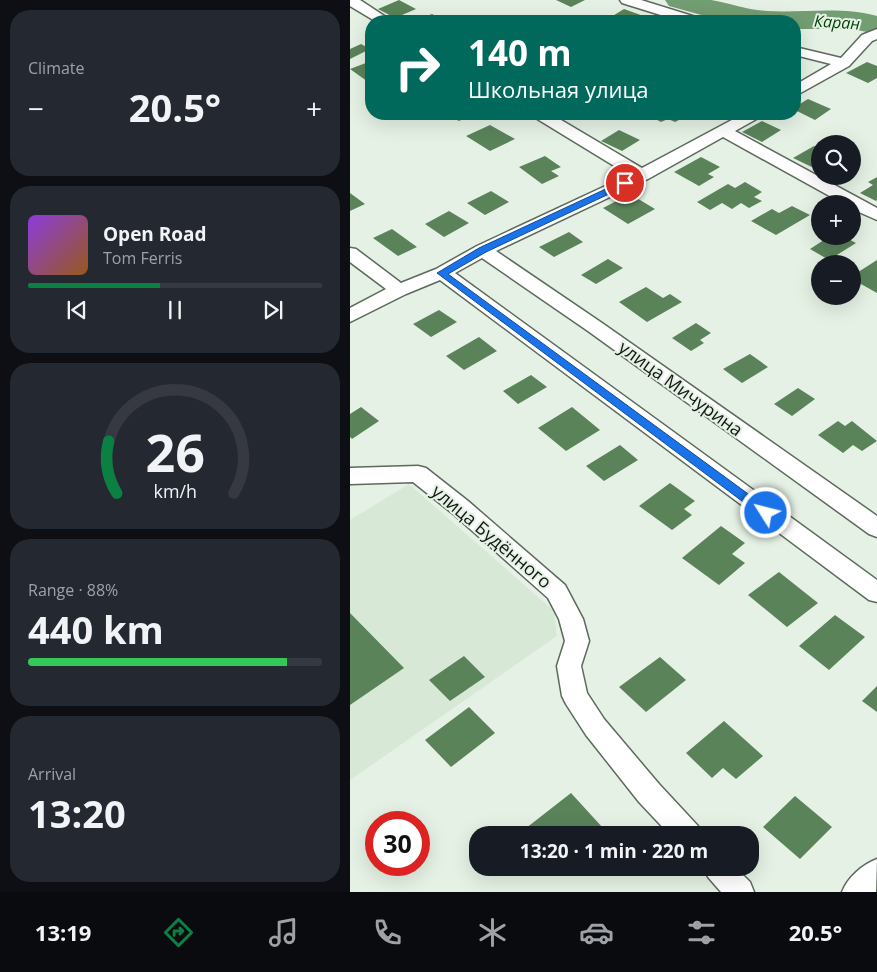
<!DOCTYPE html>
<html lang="en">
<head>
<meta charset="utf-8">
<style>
	:root { --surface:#171b24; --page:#242831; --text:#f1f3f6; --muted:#9ea1a6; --line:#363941; --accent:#0b8043 }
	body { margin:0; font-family:"Open Sans",sans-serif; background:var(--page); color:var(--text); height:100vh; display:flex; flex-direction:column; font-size:19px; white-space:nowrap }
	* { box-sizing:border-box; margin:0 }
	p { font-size:16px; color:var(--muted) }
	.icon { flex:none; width:28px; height:28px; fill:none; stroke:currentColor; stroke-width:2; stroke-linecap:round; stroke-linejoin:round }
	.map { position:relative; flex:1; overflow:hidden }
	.panel { display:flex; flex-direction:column; gap:10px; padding:10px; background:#0d0f14; width:350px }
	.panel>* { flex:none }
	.top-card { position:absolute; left:15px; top:15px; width:436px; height:105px; border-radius:20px; box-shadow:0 5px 20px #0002; background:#00695c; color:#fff; overflow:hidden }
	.tools { position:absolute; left:461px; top:135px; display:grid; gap:10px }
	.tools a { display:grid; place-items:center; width:50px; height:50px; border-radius:50%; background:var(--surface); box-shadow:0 5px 20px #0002; font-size:25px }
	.speed { position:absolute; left:15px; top:811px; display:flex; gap:10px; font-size:25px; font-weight:700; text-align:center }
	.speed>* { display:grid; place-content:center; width:65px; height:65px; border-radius:50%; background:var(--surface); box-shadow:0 5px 20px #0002; line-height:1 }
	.speed .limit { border:8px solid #d22; background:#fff; color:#111 }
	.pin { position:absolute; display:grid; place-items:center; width:42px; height:42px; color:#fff; margin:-21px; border:2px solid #fff; border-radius:50%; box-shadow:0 1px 5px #0007 }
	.me { position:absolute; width:55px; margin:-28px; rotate:306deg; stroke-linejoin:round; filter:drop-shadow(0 0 4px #0008) }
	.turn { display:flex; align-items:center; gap:18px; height:105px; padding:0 20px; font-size:22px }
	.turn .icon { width:65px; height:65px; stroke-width:2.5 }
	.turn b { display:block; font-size:35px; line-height:42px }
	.big { font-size:38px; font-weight:700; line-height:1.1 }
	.panel .card { flex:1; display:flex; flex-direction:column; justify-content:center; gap:8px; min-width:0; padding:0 18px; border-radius:20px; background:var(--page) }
	.panel .dial { align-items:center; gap:0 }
	.dial svg { height:130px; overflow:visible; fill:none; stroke:var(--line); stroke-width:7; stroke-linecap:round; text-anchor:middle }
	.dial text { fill:var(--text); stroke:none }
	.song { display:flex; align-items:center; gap:15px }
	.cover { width:60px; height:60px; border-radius:8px; background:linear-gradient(135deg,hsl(270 70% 55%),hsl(30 70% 35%)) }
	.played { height:5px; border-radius:2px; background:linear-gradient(90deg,var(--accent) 45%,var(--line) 45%) }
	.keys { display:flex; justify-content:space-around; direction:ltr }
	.heat { display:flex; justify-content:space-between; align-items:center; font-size:28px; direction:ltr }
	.charge { height:8px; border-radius:4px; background:linear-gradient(90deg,#34c759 88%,var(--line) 0) }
	.trip { position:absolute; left:119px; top:826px; width:290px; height:50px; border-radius:20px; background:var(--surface); box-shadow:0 5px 20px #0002; font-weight:700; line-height:50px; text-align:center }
	.tabs { display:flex; height:80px; justify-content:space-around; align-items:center; background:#090b0e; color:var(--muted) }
	.tabs .icon { width:35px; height:35px }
	.tabs .on { color:var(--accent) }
	.tabs b { font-size:22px; color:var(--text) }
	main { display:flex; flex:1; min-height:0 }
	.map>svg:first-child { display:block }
</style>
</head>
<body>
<main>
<section class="panel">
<div class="card"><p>Climate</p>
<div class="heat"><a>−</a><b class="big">20.5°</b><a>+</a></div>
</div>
<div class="card">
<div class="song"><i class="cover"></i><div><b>Open Road</b><p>Tom Ferris</p></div></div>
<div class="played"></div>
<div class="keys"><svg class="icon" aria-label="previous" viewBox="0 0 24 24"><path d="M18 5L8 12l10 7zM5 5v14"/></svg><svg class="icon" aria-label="pause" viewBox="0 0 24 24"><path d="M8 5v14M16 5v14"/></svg><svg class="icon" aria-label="next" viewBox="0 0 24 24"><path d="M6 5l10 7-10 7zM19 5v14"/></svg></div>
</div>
<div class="card dial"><svg viewBox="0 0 100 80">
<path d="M14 69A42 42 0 1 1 86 69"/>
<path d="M14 69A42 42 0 0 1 9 37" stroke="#0b8043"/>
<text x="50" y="56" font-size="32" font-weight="700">26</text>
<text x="50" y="72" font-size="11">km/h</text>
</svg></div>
<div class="card"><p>Range · 88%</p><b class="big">440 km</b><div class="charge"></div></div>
<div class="card"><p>Arrival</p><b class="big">13:20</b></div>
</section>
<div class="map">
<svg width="527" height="892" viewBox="0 0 527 892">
	<rect width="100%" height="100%" fill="#e5f1e5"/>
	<path fill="#d7e8d6" d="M 59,484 L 204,611 L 207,636 L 0,780 L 0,520 Z"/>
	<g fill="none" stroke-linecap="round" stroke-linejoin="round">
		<path fill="#739d73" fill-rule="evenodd" d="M 315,0 C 329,0 346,0 361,0 C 380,3 397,10 417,11 C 454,13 491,6 527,16 L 527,34 L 502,29 L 445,29 L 445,21 L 373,21 L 319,6 Z"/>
	</g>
	<path fill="#5a835a" d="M 49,0 L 66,9 L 45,18 L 28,9 Z
		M 206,0 L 235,0 L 221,7 Z
		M 274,9 L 299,18 L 293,21 L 256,20 Z
		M 82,14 L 96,21 L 63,21 Z
		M 11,44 L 20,49 L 0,59 L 0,49 Z
		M 21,61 L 21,84 L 0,69 Z
		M 517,62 L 527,66 L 527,78 L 518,83 L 496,73 Z
		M 458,99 L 481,109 L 465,120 L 445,110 L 445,107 Z
		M 96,114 L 124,114 L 109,121 Z
		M 296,114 L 341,114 L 325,122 L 318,119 L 311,122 Z
		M 412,121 L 431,130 L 412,142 L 392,132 Z
		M 140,125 L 165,139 L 140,151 L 116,136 Z
		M 269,130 L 290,140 L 272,151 L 251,141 Z
		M 464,146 L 470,149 L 470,167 L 466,169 L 443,158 Z
		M 195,156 L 211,167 L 201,171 L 209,176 L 192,184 L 169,167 Z
		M 351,157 L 370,167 L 358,174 L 364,177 L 349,186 L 324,172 Z
		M 527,177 L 527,200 L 526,201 L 510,193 L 523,185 L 518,182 Z
		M 395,182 L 412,192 L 404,197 L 412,201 L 399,208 L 391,203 L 382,209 L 372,203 L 360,210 L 347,202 L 378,184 L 385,188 Z
		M 141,191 L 159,202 L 135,215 L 117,203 Z
		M 0,193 L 15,204 L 0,211 Z
		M 280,194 L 305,209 L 278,224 L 253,208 Z
		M 442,206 L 460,215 L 426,235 L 401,221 L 422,209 L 429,213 Z
		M 99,211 L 119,223 L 94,237 L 75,224 Z
		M 42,229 L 67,247 L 48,256 L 23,238 Z
		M 219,232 L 233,242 L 204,257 L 189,247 Z
		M 480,236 L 493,236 L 506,243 L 479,260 L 460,249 Z
		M 258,259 L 273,268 L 246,284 L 231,275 Z
		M 527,260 L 527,293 L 502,279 L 502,276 Z
		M 296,287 L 313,298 L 320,294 L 332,302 L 297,322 L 269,302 Z
		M 89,310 L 107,322 L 81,337 L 63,324 Z
		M 346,323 L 361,333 L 350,340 L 354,343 L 341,351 L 322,338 Z
		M 129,337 L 147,351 L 114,370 L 96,356 Z
		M 400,354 L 418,367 L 392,383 L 373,369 Z
		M 181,375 L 197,387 L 168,404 L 153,391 Z
		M 448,388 L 465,399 L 442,416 L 424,404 Z
		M 11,407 L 29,421 L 2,439 L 0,437 L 0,414 Z
		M 222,407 L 250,430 L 216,451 L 188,428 Z
		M 488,421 L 495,426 L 502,421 L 527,441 L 512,451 L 503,445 L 493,453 L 468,435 Z
		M 270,445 L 288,460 L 254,481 L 236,466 Z
		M 320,483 L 345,501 L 334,509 L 342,515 L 322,530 L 289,506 Z
		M 371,526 L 395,543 L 382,554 L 395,563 L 369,585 L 332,558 Z
		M 429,572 L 468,603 L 437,627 L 398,595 Z
		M 0,613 L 54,668 L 0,705 Z
		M 485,615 L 515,637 L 479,670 L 449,646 Z
		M 114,656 L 135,677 L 100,701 L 79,680 Z
		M 310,657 L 336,680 L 296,712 L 269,687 Z
		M 527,686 L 527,712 L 512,701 Z
		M 119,707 L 145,733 L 101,767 L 75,740 Z
		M 374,721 L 413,756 L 386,779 L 373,768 L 362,778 L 336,753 Z
		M 221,793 L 253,828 L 244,835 L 174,835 L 171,832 Z
		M 445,796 L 482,827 L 450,859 L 413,827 Z"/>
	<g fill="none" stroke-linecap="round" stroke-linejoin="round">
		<defs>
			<path id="street" d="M 0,0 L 10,0 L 42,21 L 25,21 L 0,6 Z
				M 270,0 L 291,0 L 349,18 L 351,21 L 330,21 L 272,3 Z
				M 527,29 L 527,39 L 522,41 L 499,66 L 445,96 L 445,85 L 481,64 L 445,55 L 445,47 L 491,58 L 512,35 Z
				M 182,114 L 201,114 L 292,168 L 393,114 L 412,114 L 410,117 L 385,131 L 527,208 L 527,220 L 502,209 L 502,204 L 494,204 L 373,137 L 298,179 L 146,251 L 252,323 L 527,516 L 527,537 L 519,534 L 238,331 L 132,258 L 105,273 L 527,580 L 527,602 L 519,600 L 90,280 L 56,294 L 0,322 L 0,308 L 36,289 L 0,262 L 0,248 L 6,249 L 51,283 L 86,269 L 127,246 L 279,175 L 184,117 Z
				M 68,466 L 76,468 L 118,501 L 215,585 L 233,619 L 239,641 L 231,666 L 237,693 L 254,719 L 309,784 L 348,826 L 352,835 L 320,835 L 289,802 L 236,735 L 216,704 L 212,696 L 207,666 L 215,641 L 209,619 L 198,598 L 102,513 L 63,482 L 0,484 L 0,468 Z
				M 527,859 L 526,892 L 492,892 C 498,877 512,865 527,859 Z
				M 354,868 L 386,868 L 400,882 L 404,892 L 371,892 L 358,877 Z"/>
		</defs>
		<use href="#street" stroke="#5e695e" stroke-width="3"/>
		<use href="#street" fill="#fff" fill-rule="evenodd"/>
	</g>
	<path fill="#1a73e8" stroke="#114b97" d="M 275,180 L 278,181 L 278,185 L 136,252 L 98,274 L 420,510 L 422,513 L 420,516 L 412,516 L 87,273 L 129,248 Z"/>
	<g text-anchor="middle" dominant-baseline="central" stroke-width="4" stroke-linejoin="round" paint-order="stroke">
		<g font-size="16" font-style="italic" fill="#004309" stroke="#e5f1e5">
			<text transform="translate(487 22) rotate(4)">Каран</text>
		</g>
		<g font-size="18" fill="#131712" stroke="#e5f1e5">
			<text transform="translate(331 388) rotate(36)">улица Мичурина</text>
			<text transform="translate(142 536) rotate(40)">улица Будённого</text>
		</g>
	</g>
</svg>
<div class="tools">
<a><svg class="icon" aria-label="search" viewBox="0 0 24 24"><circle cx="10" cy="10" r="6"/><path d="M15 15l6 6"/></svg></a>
<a>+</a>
<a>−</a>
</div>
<div class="speed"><div class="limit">30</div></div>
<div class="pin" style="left:275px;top:183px;background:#d93025"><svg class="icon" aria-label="arrive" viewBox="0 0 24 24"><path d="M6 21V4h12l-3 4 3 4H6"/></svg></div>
<svg class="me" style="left:416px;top:513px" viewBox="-20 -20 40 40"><circle r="17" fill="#1a73e8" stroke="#fff" stroke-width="3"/><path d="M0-11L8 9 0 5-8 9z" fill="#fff"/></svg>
<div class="trip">13:20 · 1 min · 220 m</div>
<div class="top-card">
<div class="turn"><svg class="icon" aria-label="right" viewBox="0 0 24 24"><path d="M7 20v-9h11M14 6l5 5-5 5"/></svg><div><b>140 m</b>Школьная улица</div></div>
</div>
</div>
</main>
<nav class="tabs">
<b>13:19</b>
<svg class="icon on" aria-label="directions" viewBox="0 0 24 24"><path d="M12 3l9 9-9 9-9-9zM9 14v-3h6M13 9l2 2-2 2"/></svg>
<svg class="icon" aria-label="music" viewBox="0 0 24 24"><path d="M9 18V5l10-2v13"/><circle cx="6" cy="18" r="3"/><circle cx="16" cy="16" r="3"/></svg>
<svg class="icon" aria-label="phone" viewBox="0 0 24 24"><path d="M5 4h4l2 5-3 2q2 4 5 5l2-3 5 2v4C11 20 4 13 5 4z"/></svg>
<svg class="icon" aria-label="climate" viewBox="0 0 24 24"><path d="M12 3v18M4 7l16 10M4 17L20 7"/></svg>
<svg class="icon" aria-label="car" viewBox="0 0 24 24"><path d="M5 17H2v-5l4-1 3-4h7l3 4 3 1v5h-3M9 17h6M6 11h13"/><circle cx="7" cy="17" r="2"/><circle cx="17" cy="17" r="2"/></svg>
<svg class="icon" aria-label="filters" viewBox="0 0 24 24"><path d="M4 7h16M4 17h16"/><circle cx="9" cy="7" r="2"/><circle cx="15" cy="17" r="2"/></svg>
<b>20.5°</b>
</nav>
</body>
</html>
